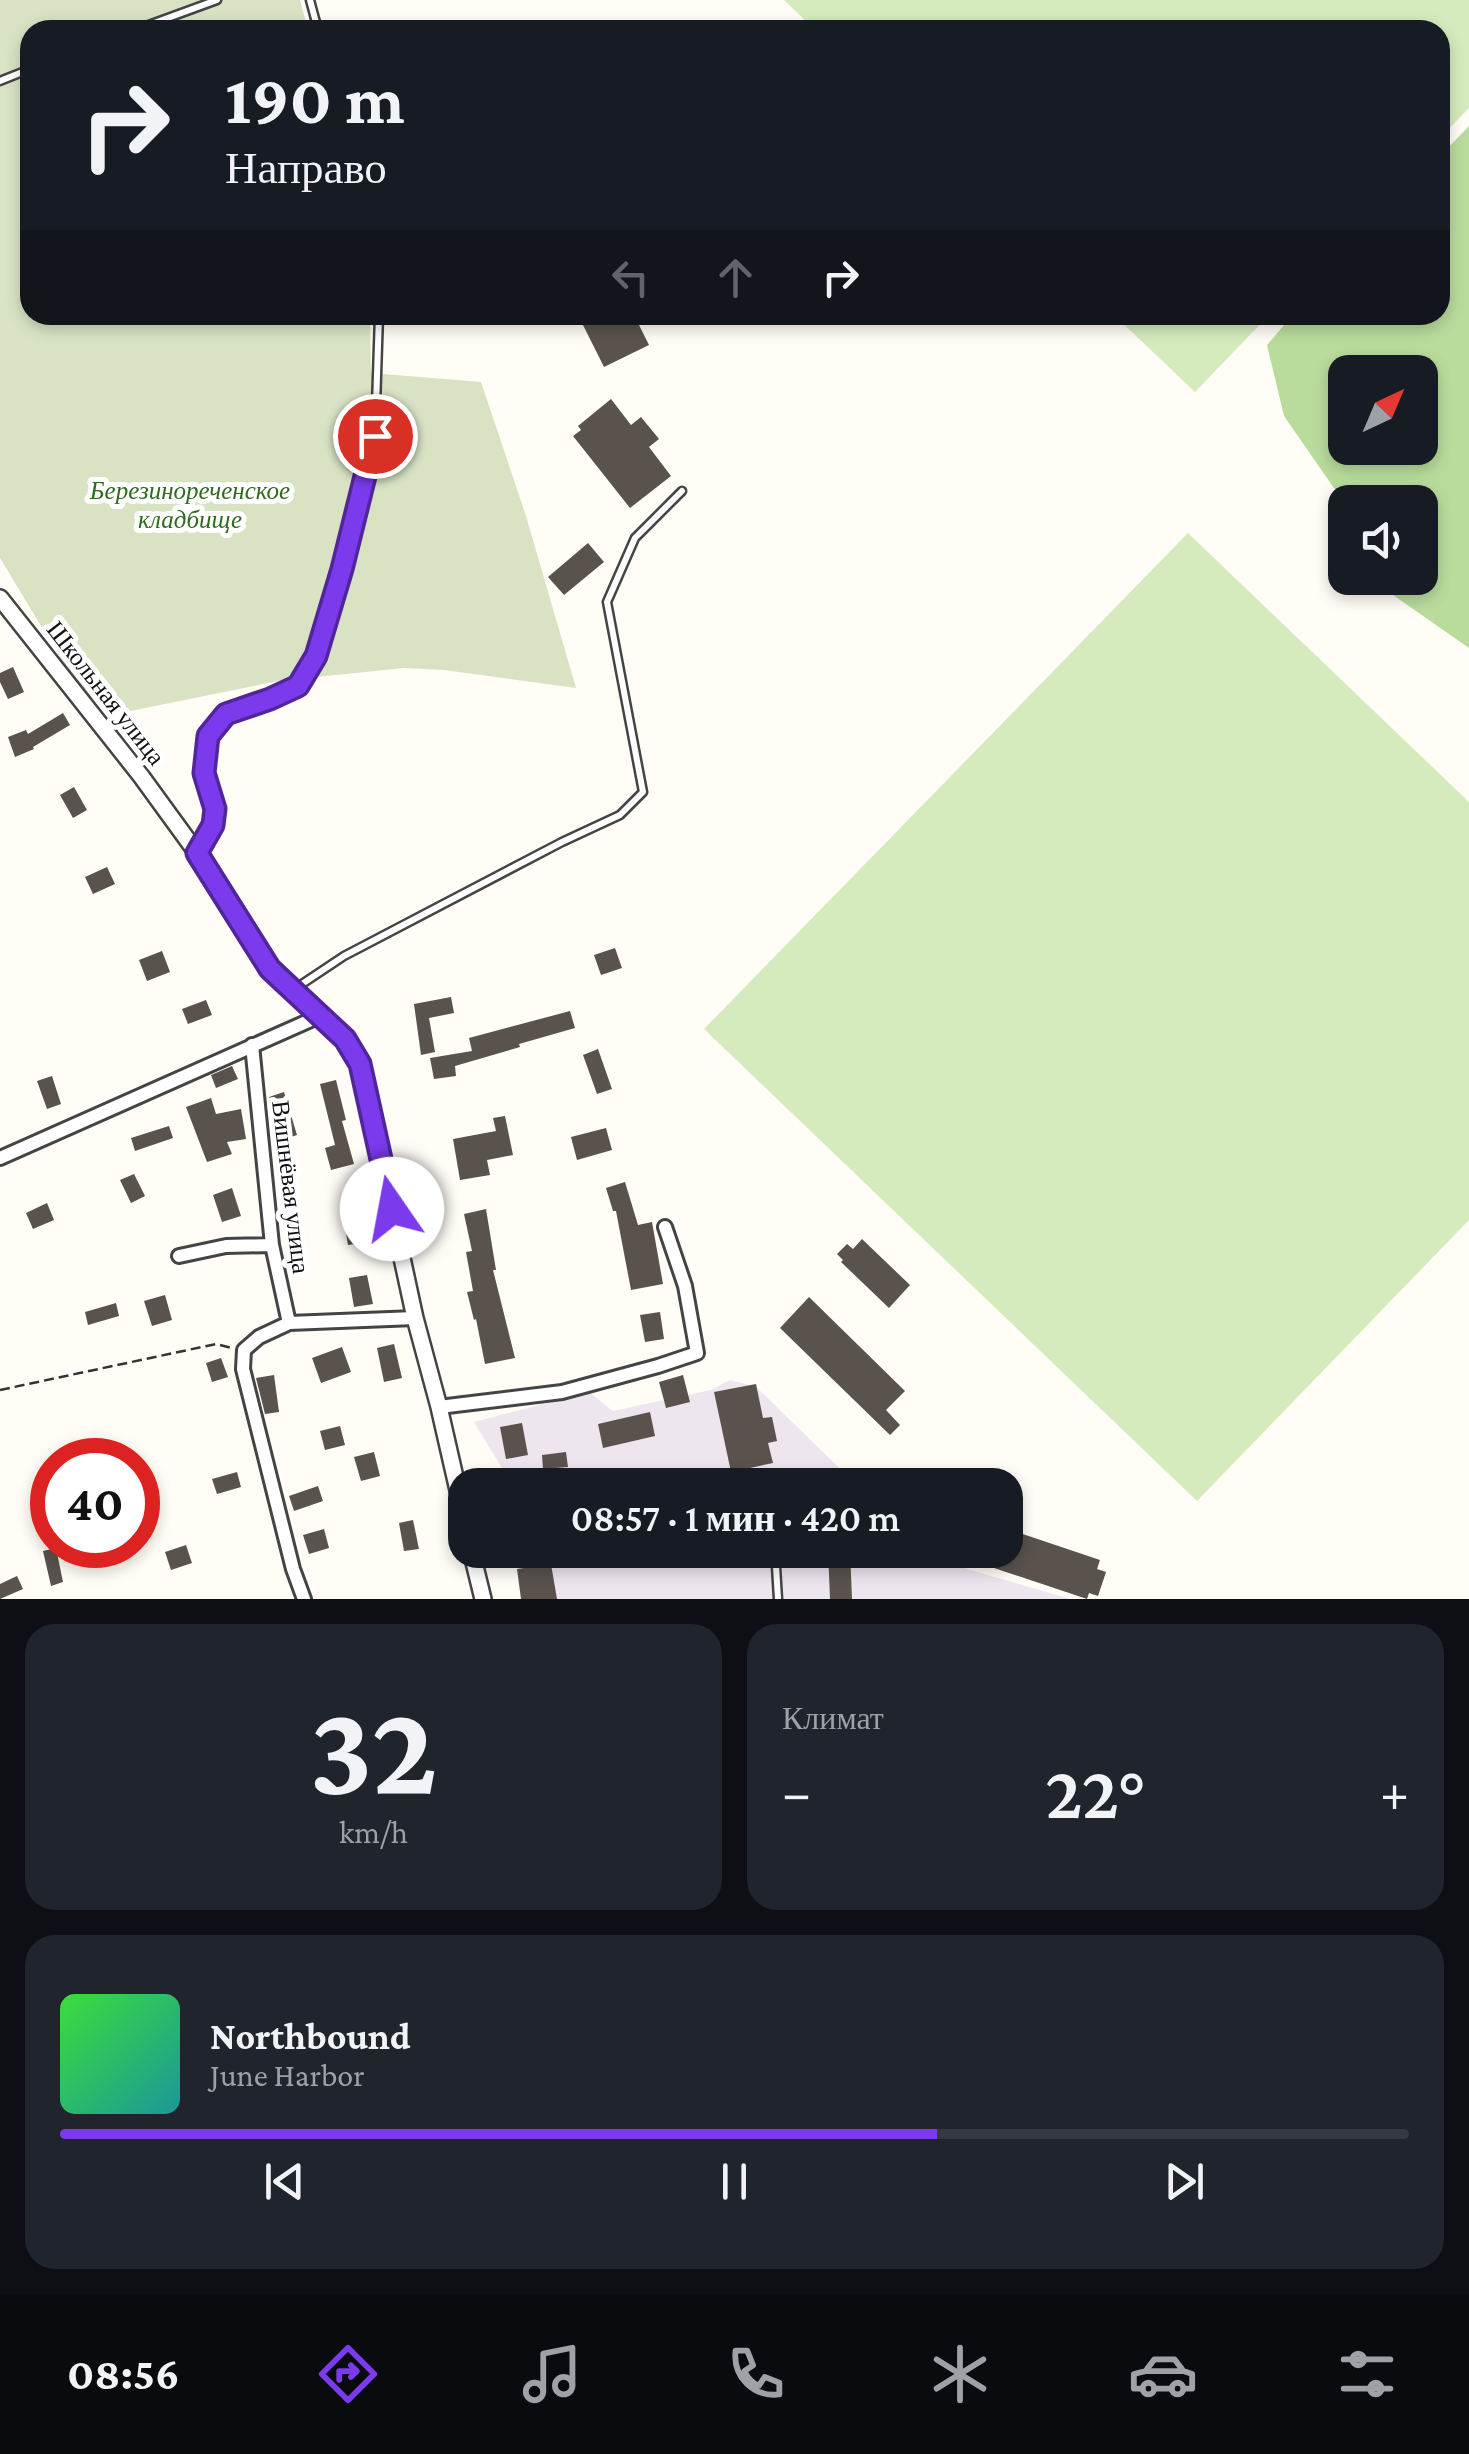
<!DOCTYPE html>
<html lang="ru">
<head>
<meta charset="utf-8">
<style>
	:root { --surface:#171b24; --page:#20242c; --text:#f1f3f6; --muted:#9ea1a6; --line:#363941; --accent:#7c3aed }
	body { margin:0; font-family:"Crimson Pro",serif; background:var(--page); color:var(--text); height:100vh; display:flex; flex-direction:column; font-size:38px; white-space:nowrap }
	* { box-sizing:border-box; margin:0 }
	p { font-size:32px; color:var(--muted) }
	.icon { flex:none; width:55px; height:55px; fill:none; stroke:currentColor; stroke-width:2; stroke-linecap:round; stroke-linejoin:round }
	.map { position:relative; height:1599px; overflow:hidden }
	.details { display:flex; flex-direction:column; gap:25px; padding:25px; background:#0d0f14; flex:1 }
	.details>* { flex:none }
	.banner { position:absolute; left:20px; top:20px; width:1430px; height:305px; border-radius:30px; box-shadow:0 5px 15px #0003; background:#171b24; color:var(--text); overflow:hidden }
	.needle { width:65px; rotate:44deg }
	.controls { position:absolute; left:1328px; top:355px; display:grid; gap:20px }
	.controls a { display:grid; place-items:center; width:110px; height:110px; border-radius:20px; background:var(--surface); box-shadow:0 5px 15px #0003; font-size:50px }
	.speed { position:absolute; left:30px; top:1438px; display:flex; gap:20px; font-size:50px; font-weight:700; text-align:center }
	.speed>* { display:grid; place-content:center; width:130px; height:130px; border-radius:50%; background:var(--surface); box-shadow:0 5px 15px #0003; line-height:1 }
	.speed .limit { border:15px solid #d22; background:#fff; color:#111 }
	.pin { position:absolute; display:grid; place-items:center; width:85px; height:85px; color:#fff; margin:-42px; border:5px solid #fff; border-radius:50%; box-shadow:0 2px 10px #0007 }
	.me { position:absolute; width:110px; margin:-55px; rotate:348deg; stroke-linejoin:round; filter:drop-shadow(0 0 8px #0008) }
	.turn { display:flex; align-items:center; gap:35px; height:210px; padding:0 40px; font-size:45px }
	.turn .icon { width:130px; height:130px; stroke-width:2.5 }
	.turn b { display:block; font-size:70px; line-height:85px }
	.lanes { display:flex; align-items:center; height:95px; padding:0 40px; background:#0003; justify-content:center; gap:50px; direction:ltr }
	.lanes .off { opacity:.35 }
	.big { font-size:75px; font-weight:600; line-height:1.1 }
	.details .tile { flex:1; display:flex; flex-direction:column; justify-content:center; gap:15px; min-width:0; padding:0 35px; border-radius:30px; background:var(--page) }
	.details .dial { align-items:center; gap:0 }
	.dial b { font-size:130px; line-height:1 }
	.song { display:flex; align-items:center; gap:30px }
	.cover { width:120px; height:120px; border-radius:15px; background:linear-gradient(135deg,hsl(120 70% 55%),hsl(180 70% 35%)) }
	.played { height:10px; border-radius:5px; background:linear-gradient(90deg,var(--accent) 65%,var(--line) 65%) }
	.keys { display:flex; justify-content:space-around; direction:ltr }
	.heat { display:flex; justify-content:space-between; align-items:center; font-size:55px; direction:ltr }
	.details .tiles { flex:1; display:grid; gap:25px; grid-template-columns:1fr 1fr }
	.tile:last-child { grid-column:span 2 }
	.trip { position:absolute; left:448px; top:1468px; width:575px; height:100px; border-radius:30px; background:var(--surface); box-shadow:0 5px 15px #0003; font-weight:600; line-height:100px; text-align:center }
	.dock { display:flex; height:160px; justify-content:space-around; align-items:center; background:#090b0e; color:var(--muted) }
	.dock .icon { width:70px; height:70px }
	.dock .current { color:var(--accent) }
	.dock b { font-size:45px; color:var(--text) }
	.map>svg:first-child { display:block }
</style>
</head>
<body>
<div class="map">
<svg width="1469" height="1599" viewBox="0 0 1469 1599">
	<rect width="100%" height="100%" fill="#fffdf5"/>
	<path fill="#eee6ef" d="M 730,1380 L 756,1387 L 857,1485 L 509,1485 L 508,1478 L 474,1422 L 589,1392 L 613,1411 L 711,1390 Z
		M 522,1550 L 923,1550 L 933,1559 L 1070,1599 L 531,1599 Z"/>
	<path fill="#d5ebbd" d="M 784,0 L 1469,0 L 1469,108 L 1440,138 L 1440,30 L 815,30 Z
		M 1114,315 L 1269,315 L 1195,392 Z
		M 1188,533 L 1469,802 L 1469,1220 L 1197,1501 L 704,1029 Z"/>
	<path fill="#b9dc9c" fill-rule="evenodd" d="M 1469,126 L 1469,648 L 1383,588 L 1378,578 L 1420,578 L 1420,502 L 1345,504 L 1284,416 L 1267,345 L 1293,315 L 1440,315 L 1440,156 ZM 1345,372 L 1420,372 L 1420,448 L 1345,448 Z"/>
	<path fill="#d9e3c4" d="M 0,0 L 300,0 L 308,30 L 30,30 L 30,315 L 370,315 L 371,373 L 481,382 L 526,516 L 576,688 L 444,670 L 404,668 L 278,681 L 116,714 L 79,689 L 0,558 Z"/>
	<path fill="#5a524d" d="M 578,315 L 634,315 L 649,345 L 604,367 Z
		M 611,399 L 631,425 L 641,417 L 659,439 L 649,447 L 671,476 L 630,508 L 573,436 L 581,430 L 578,426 Z
		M 588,543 L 604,562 L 564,595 L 548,577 Z
		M 13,667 L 24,692 L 8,699 L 0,682 L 0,673 Z
		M 63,713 L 70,725 L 33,747 L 34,749 L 15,757 L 8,737 L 26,730 L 28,734 Z
		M 74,787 L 87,810 L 73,818 L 60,795 Z
		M 107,867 L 115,884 L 93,894 L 85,877 Z
		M 615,948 L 622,968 L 601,975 L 594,955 Z
		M 162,951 L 170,972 L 147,981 L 139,960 Z
		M 451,997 L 454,1013 L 429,1018 L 435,1052 L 421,1055 L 414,1004 Z
		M 206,1000 L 212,1015 L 188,1024 L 182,1009 Z
		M 570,1011 L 575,1028 L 519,1044 L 520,1047 L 455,1066 L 456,1076 L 434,1079 L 430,1058 L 472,1051 L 469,1038 Z
		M 598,1049 L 612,1089 L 597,1094 L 583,1055 Z
		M 232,1066 L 238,1079 L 216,1088 L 211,1075 Z
		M 52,1076 L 61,1104 L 47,1109 L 37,1081 Z
		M 336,1080 L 346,1120 L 342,1121 L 354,1164 L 331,1170 L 325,1148 L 335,1145 L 320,1084 Z
		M 284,1092 L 297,1135 L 282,1140 L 269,1097 Z
		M 211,1098 L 216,1114 L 241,1109 L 246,1139 L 227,1142 L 232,1154 L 207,1162 L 186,1107 Z
		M 505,1116 L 513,1155 L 487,1160 L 490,1175 L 460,1180 L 453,1139 L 496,1131 L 493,1118 Z
		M 169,1126 L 173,1138 L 135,1151 L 131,1138 Z
		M 606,1128 L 612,1150 L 577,1160 L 571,1137 Z
		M 134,1174 L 145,1196 L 131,1203 L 120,1180 Z
		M 625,1182 L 638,1225 L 652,1222 L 663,1284 L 631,1290 L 616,1211 L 613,1211 L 606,1188 Z
		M 232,1188 L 241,1216 L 222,1222 L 213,1195 Z
		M 47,1203 L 54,1220 L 33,1229 L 26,1213 Z
		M 486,1209 L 496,1270 L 493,1270 L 515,1358 L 485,1364 L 476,1319 L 474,1320 L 467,1292 L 473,1291 L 466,1252 L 472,1251 L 464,1214 Z
		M 360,1221 L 363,1243 L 348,1245 L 344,1223 Z
		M 862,1239 L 910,1285 L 889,1308 L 841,1262 L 843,1260 L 837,1254 L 847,1244 L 853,1249 Z
		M 367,1275 L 373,1304 L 354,1307 L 349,1278 Z
		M 165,1295 L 172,1320 L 152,1326 L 144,1301 Z
		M 809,1297 L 905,1391 L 886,1410 L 900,1425 L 890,1435 L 780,1328 Z
		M 116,1303 L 119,1316 L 88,1325 L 85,1312 Z
		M 660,1312 L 664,1339 L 645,1342 L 640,1315 Z
		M 394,1344 L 402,1378 L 384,1382 L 377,1348 Z
		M 342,1347 L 351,1372 L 321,1383 L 312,1358 Z
		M 221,1358 L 228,1377 L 212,1382 L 206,1363 Z
		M 274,1375 L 279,1412 L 265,1414 L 256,1378 Z
		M 683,1375 L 690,1402 L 666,1408 L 659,1382 Z
		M 756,1384 L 763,1418 L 772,1417 L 777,1441 L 768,1443 L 773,1463 L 731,1472 L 714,1392 Z
		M 650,1412 L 655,1436 L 603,1448 L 598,1424 Z
		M 522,1423 L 528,1455 L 506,1459 L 500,1427 Z
		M 340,1426 L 345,1445 L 325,1450 L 320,1431 Z
		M 374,1452 L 380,1476 L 361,1481 L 354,1457 Z
		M 566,1452 L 568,1467 L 543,1469 L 542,1455 Z
		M 237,1472 L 241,1487 L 217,1494 L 212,1479 Z
		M 318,1486 L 323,1501 L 294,1511 L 289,1496 Z
		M 413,1520 L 419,1549 L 404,1551 L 399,1523 Z
		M 1005,1528 L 1100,1560 L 1097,1569 L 1106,1572 L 1098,1596 L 1089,1593 L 1087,1599 L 946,1552 L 947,1550 L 1005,1550 Z
		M 324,1529 L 329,1548 L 309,1554 L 303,1535 Z
		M 186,1545 L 192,1563 L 171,1570 L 165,1552 Z
		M 56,1548 L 63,1582 L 51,1586 L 43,1551 Z
		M 828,1550 L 850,1550 L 852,1599 L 830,1599 Z
		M 551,1564 L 557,1599 L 521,1599 L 517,1569 Z
		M 17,1576 L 23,1589 L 0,1599 L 0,1584 Z"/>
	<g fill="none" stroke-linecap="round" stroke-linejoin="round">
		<defs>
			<path id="service" d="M 310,0 L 318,30
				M 135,30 L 217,0
				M 0,81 L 30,69
				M 197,853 L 213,825 L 215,809 L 204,773 L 208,736 L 226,713 L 270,699 L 298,685 L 316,656 L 342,569 L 375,436 L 379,315
				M 293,990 L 344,956 L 562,842 L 620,815 L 643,792 L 607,602 L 635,538 L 682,491
				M 775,1550 L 778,1599"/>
			<path id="minor" d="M 252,1045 L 272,1245 L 289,1323 L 259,1337 L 244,1350 L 243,1369 L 293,1569 L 304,1599
				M 0,1158 L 322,1015
				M 179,1256 L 226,1246 L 272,1245
				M 289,1323 L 415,1318
				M 439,1407 L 562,1392 L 658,1366 L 697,1353 L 685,1286 L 665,1227"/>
			<path id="tertiary" d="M 0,598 L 141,776 L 197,853 L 270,969 L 345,1039 L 360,1064 L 415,1318 L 439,1407 L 465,1521
				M 471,1550 L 483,1599"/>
		</defs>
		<use href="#service" stroke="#444" stroke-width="11"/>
		<use href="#minor" stroke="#444" stroke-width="18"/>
		<use href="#tertiary" stroke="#444" stroke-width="20"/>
		<path stroke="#333" stroke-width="2.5" stroke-dasharray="10 5" stroke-linecap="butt" d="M 0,1390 L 216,1344 L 232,1348"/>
		<use href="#service" stroke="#fff" stroke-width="6"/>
		<use href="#minor" stroke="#fff" stroke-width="12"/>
		<use href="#tertiary" stroke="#fff" stroke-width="15"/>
	</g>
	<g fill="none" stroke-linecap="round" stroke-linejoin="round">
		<defs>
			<path id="route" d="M 375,436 L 342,569 L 316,656 L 298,686 L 270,699 L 226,714 L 208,736 L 204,773 L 215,809 L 213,825 L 197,853 L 270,969 L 345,1039 L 360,1064 L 392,1209"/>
		</defs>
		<use href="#route" stroke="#51269a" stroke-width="25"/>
		<use href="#route" stroke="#7c3aed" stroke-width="18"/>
	</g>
	<g text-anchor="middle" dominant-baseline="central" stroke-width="10" stroke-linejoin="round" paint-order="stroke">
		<g font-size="25" font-style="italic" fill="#2f6b1f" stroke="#fff">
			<text x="190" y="490">Березинореченское<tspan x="190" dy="29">кладбище</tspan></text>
		</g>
		<g font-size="25" fill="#111" stroke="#fff">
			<text transform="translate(106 693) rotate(52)">Школьная улица</text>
			<text transform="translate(291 1187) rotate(83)">Вишнёвая улица</text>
		</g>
	</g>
</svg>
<div class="controls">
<a><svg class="needle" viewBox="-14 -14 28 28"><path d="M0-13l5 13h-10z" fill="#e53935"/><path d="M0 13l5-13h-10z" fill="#9ea1a6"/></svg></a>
<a><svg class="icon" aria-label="sound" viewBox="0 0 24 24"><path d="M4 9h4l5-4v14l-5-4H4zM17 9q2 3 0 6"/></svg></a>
</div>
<div class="speed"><div class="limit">40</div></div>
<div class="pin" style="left:375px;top:436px;background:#d93025"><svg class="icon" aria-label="arrive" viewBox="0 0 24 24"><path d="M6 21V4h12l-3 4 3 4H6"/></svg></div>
<svg class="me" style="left:392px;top:1209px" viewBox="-20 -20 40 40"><circle r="19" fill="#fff"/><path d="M0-13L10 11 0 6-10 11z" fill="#7c3aed"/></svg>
<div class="trip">08:57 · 1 мин · 420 m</div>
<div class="banner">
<div class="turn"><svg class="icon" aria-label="right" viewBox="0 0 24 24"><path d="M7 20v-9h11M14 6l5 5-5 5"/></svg><div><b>190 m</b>Направо</div></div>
<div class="lanes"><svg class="icon off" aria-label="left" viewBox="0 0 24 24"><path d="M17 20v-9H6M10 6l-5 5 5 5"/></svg><svg class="icon off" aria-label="ahead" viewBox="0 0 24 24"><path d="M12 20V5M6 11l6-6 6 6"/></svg><svg class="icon" aria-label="right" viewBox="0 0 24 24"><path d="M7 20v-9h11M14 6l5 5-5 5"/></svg></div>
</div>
</div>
<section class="details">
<div class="tiles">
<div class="tile dial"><b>32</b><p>km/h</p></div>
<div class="tile"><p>Климат</p>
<div class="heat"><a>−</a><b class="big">22°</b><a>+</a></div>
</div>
<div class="tile">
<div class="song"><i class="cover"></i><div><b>Northbound</b><p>June Harbor</p></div></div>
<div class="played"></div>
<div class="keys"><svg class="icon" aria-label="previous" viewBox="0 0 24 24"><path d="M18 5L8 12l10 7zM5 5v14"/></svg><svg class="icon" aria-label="pause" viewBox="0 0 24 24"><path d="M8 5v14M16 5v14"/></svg><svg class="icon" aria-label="next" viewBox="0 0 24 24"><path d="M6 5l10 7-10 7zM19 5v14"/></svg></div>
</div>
</div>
</section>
<nav class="dock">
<b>08:56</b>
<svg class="icon current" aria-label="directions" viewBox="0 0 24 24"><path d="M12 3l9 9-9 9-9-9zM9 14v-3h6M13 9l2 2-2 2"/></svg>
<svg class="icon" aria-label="music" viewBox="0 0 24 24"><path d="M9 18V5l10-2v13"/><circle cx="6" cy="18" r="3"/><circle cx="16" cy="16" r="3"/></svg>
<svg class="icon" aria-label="phone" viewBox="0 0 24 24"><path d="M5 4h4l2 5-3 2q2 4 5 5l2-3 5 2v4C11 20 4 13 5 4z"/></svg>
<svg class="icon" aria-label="climate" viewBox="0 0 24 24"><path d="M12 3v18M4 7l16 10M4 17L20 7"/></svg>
<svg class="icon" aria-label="car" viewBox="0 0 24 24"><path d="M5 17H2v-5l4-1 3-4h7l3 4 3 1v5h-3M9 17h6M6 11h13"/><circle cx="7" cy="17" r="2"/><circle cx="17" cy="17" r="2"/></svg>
<svg class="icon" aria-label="filters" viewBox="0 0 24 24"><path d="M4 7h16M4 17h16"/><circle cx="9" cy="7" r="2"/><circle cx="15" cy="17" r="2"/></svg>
</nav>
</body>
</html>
